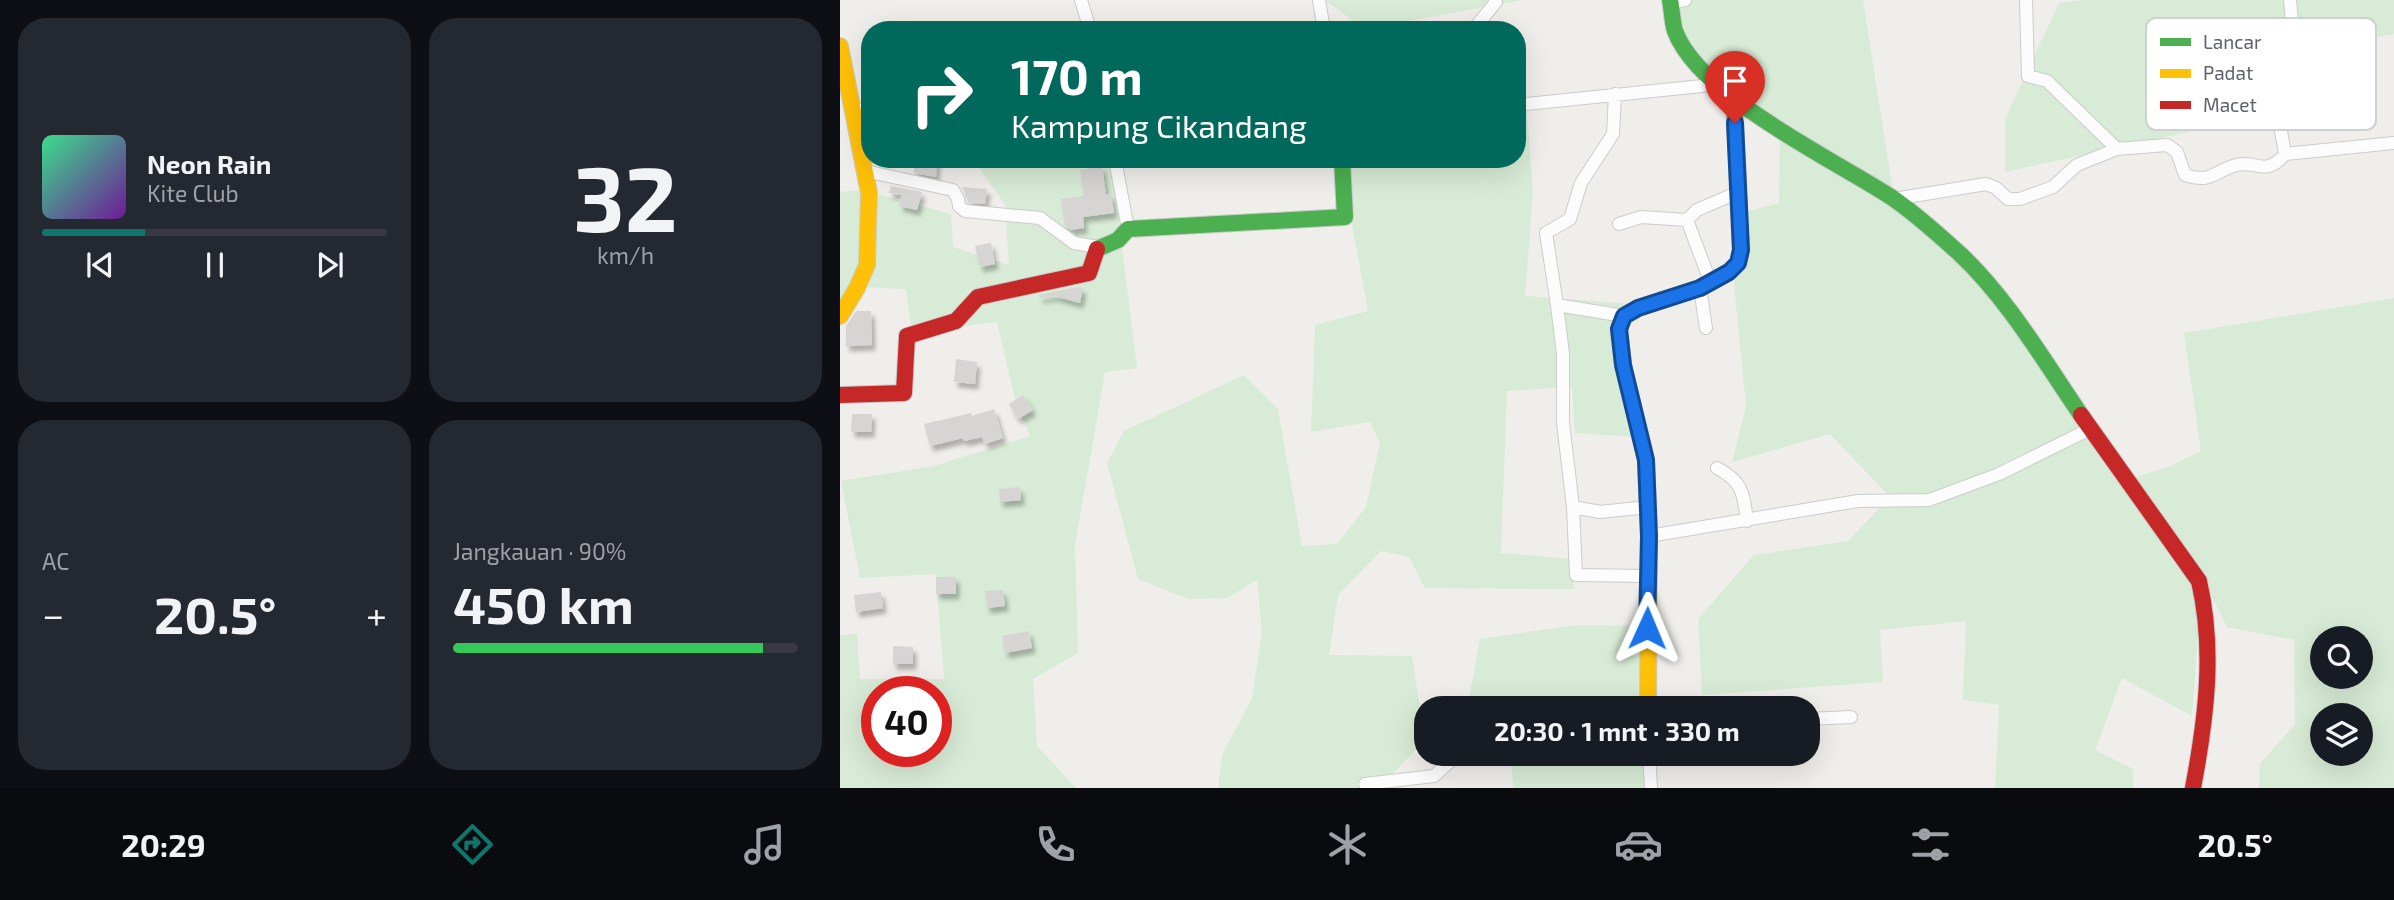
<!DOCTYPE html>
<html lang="id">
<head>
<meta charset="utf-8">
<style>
	:root { --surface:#171b24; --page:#242831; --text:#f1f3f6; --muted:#9ea1a6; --line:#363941; --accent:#0f766e }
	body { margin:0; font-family:"Exo 2",sans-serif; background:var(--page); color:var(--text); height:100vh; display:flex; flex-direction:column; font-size:26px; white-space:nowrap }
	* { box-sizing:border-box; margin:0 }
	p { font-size:23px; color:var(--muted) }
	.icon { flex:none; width:38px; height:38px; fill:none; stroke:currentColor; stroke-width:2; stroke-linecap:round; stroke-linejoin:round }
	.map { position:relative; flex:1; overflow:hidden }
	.details { display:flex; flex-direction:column; gap:18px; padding:18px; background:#0d0f14; width:840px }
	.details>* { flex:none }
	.guide { position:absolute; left:21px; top:21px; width:665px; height:147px; border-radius:28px; box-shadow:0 7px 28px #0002; background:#00695c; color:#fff; overflow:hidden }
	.fabs { position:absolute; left:1470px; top:626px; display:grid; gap:14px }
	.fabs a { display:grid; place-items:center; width:63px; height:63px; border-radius:50%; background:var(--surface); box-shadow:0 7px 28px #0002; font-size:35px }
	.speed { position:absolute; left:21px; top:676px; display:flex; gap:14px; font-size:35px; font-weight:700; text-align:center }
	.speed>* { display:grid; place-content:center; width:91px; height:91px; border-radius:50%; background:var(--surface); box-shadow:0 7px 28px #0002; line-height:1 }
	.speed .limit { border:10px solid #d22; background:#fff; color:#111 }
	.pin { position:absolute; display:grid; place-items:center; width:60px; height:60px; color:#fff; margin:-72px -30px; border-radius:50% 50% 50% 0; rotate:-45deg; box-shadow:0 0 7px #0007 }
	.pin .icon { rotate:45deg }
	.me { position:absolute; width:77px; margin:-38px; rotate:1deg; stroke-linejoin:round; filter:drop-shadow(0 0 5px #0008) }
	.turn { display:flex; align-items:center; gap:24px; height:147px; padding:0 35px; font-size:32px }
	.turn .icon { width:91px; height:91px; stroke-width:2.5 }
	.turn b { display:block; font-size:49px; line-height:60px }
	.big { font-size:52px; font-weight:700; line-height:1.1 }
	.details .widget { flex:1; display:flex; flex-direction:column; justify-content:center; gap:10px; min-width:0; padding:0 24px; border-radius:28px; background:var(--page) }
	.details .dial { align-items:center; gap:0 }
	.dial b { font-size:91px; line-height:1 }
	.song { display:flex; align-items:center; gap:21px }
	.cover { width:84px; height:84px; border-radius:10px; background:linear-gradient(135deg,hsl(150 70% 55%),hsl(280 70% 35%)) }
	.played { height:7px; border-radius:4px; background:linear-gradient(90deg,var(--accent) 30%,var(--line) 30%) }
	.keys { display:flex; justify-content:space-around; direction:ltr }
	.heat { display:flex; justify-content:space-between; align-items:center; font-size:38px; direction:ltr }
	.charge { height:10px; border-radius:5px; background:linear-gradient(90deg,#34c759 90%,var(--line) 0) }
	.details .tiles { flex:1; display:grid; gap:18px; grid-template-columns:repeat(2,1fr) }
	.trip { position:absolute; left:574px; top:696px; width:406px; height:70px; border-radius:28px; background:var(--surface); box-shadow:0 7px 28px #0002; font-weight:700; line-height:70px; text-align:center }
	.menu { display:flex; height:112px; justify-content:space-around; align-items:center; background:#090b0e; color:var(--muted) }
	.menu .icon { width:49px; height:49px }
	.menu .selected { color:var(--accent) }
	.menu b { font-size:32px; color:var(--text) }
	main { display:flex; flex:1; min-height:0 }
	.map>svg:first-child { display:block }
</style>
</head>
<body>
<main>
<section class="details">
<div class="tiles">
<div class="widget">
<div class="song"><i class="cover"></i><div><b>Neon Rain</b><p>Kite Club</p></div></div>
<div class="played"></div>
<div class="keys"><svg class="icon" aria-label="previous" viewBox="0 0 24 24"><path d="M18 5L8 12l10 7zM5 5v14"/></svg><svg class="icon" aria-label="pause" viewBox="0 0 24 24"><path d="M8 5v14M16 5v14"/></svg><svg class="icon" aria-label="next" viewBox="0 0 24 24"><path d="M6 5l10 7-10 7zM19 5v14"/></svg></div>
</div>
<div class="widget dial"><b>32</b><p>km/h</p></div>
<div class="widget"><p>AC</p>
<div class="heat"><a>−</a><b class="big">20.5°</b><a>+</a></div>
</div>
<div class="widget"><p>Jangkauan · 90%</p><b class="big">450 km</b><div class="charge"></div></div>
</div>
</section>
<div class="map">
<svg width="1554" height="788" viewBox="0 0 1554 788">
	<defs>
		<filter id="shadow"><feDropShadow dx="3.5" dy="5.5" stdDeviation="2" flood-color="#0004"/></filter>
	</defs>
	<rect width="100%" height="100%" fill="#efeeea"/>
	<path fill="#d8ebd6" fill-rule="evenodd" d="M 485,0 L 683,0 L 524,29 Z
		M 828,0 L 1023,0 L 1055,205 L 1150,283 L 1286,480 L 1330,466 L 1361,451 L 1344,333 L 1554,298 L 1554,788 L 1419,788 L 1420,764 L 1455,724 L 1454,640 L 1387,627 L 1368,588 L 1358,634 L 1352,716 L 1282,678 L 1255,750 L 1293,769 L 1293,788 L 1155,788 L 1159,705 L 1123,700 L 1126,621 L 1040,630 L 1043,682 L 862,695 L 858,619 L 914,555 L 1008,541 L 1050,497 L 990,434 L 892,462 L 906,406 L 894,284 L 901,213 L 939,203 L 940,136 L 834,32 ZM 1482,639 L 1521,639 L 1521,677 L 1482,677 ZM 1482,716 L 1521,716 L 1521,754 L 1482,754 Z
		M 1242,0 L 1554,0 L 1554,34 L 1437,56 L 1431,114 L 1165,172 L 1165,119 L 1219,3 Z
		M 687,111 L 693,193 L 685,296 L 792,304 L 780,371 L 798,437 L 735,433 L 732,387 L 667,391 L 661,553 L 733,559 L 734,589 L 585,588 L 569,557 L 541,551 L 498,595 L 489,655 L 572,656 L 585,740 L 539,788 L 378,788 L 382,755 L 412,698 L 422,633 L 417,580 L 387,598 L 349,599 L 298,579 L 267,463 L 284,431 L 404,375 L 438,409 L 462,546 L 497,544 L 526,507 L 540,443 L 530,422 L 471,432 L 475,325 L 528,311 L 500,159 L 677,159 L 677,112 Z
		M 132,159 L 268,159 L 276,198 L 297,368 L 265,372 L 235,546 L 238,653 L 193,679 L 197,746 L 236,788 L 0,788 L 0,635 L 17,634 L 20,679 L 104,679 L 96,574 L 20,578 L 1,481 L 94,466 L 190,436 L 174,395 L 157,322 L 72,332 L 66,289 L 22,287 L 0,316 L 0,192 L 22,190 L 111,214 L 113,247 L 169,265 L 165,204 ZM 37,691 L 96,691 L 96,751 L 37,751 Z
		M 736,625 L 801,626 L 805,709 L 627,709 L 640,639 Z
		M 681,754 L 808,754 L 810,788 L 673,788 L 671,755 Z"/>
	<path fill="#d6d5d3" filter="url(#shadow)" d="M 74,159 L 97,159 L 96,177 L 74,173 Z
		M 262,166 L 266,194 L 271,194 L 274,213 L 243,217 L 244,228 L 231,230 L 225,225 L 221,199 L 244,196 L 240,170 Z
		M 51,186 L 82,192 L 77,210 L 59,206 L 62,195 L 49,193 Z
		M 122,187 L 147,189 L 145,204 L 129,203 Z
		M 151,243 L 155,264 L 140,267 L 135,246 Z
		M 239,287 L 243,288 L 240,303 L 214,296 L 199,298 L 199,295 Z
		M 16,311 L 31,311 L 32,345 L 6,346 L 6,326 Z
		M 116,359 L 137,362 L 135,384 L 114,382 Z
		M 183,395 L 193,410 L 178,419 L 169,404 Z
		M 154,409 L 163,438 L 145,444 L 142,437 L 124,441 L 123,438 L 90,446 L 84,424 L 131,413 L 132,416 Z
		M 12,414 L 32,414 L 31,432 L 11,432 Z
		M 180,487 L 181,500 L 160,502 L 159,489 Z
		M 96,577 L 116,577 L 116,594 L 96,594 Z
		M 163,590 L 165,606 L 147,608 L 145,591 Z
		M 41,592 L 43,608 L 16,612 L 14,595 Z
		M 189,631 L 192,648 L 165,653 L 162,636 Z
		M 53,646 L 73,647 L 73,664 L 53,664 Z"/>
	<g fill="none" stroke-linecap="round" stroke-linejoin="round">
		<defs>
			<path id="street" d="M 241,0 L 250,30
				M 479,0 L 484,30
				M 1186,0 L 1188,76 L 1207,81 L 1277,149
				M 830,3 L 845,0
				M 633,30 L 656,2 L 655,0
				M 775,94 L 773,134 L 741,183 L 730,219 L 706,233 L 717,305 L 784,316
				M 677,105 L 862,86 L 871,79
				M 14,114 L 30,105
				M 1445,154 L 1433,85 L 1438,63 L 1453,32 L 1450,0
				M 275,159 L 288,229
				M 25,171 L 113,190 L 118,199 L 119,206 L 125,211 L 200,218 L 234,243 L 258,247
				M 1054,199 L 1146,184 L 1156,188 L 1168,199 L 1180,199 L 1213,187 L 1237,165 L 1277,149 L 1327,145 L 1337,152 L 1345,175 C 1371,183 1372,173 1393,166 C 1416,158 1424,179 1445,154 L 1554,143
				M 847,220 L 870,281
				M 779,224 L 801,217 L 847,220 L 857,210 L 899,192
				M 860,288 L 866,328
				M 717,305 L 723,354 L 723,423 L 733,507 L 736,575 L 808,576
				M 877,468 C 903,482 903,492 907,521
				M 733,507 L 760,512 L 808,507
				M 809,536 L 1018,501 L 1089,500 L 1159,474 L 1250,429
				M 968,719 L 1011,717
				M 809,754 L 811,788
				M 525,784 L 594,776 L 618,754"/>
			<path id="fast" d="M 830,0 C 832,10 832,21 835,31 C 859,96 993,159 1051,197 C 1075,213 1099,235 1120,254 C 1168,299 1204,361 1241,415
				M 894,100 L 900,229
				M 257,249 L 278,240 L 288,229 L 505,217 L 502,159"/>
			<path id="slow" d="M 0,46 L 29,193 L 27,265 L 17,288 L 0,316
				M 808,709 L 809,536 L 806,460 L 783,365 L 779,329 L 784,316 L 798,308 L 860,288 L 889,272 L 898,263 L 901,250 L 900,229"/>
			<path id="jam" d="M 0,395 L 64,393 L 67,336 L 116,321 L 138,297 L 249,273 L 257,249
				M 1241,415 L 1359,581 C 1375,650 1366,719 1353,788"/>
		</defs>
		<use href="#street" stroke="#cbcccc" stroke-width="14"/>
		<use href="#fast" stroke="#cacacb" stroke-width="18"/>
		<use href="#slow" stroke="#cacacb" stroke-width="18"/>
		<use href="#jam" stroke="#cacacb" stroke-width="18"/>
		<use href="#street" stroke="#fdfcfc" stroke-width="12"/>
		<use href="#fast" stroke="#4caf50" stroke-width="16"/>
		<use href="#slow" stroke="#ffc107" stroke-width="16"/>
		<use href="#jam" stroke="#c62828" stroke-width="16"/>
	</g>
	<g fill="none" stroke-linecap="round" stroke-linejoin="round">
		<defs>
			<path id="route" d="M 807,628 L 809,536 L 806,460 L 783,365 L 779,329 L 784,316 L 798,308 L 860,288 L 889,272 L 898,263 L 901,250 L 895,123"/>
		</defs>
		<use href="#route" stroke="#114b97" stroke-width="18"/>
		<use href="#route" stroke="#1a73e8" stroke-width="12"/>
	</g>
	<rect x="1306" y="18" width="230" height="112" rx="10" fill="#fff" stroke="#cfd0d2" stroke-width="2"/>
	<rect x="1320" y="38" width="31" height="8" fill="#4caf50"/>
	<rect x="1320" y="69" width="31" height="9" fill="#ffc107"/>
	<rect x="1320" y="101" width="31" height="8" fill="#c62828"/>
	<g font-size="19" fill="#5f6368">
		<text x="1363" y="49">Lancar</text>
		<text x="1363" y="80">Padat</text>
		<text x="1363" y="112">Macet</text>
	</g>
</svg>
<div class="fabs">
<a><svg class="icon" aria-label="search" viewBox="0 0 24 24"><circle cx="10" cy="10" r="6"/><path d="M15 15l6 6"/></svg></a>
<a><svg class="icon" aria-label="layers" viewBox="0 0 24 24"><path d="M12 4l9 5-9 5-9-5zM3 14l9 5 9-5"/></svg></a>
</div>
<div class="speed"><div class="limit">40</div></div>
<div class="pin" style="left:895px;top:123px;background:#d93025"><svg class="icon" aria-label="arrive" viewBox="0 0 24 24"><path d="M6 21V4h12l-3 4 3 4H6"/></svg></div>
<svg class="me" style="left:807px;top:628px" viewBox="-20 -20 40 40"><path d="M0-17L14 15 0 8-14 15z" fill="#1a73e8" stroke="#fff" stroke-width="4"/></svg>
<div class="trip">20:30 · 1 mnt · 330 m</div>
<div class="guide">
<div class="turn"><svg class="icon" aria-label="right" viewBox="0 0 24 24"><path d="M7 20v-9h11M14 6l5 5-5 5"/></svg><div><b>170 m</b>Kampung Cikandang</div></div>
</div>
</div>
</main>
<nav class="menu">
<b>20:29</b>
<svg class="icon selected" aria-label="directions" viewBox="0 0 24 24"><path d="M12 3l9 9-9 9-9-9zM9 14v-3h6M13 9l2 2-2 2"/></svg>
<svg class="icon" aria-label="music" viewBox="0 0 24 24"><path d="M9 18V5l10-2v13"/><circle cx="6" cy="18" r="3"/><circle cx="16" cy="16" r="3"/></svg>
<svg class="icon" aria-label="phone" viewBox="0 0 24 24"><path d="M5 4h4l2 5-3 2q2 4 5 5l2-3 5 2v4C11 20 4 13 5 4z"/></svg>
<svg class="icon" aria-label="climate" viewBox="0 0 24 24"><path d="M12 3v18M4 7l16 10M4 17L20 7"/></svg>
<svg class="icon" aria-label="car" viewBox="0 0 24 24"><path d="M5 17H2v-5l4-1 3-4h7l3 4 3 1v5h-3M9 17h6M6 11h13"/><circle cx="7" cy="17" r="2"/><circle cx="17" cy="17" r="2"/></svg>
<svg class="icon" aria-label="filters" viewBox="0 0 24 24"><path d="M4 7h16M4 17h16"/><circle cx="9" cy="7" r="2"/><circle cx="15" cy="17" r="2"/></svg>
<b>20.5°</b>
</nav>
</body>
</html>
